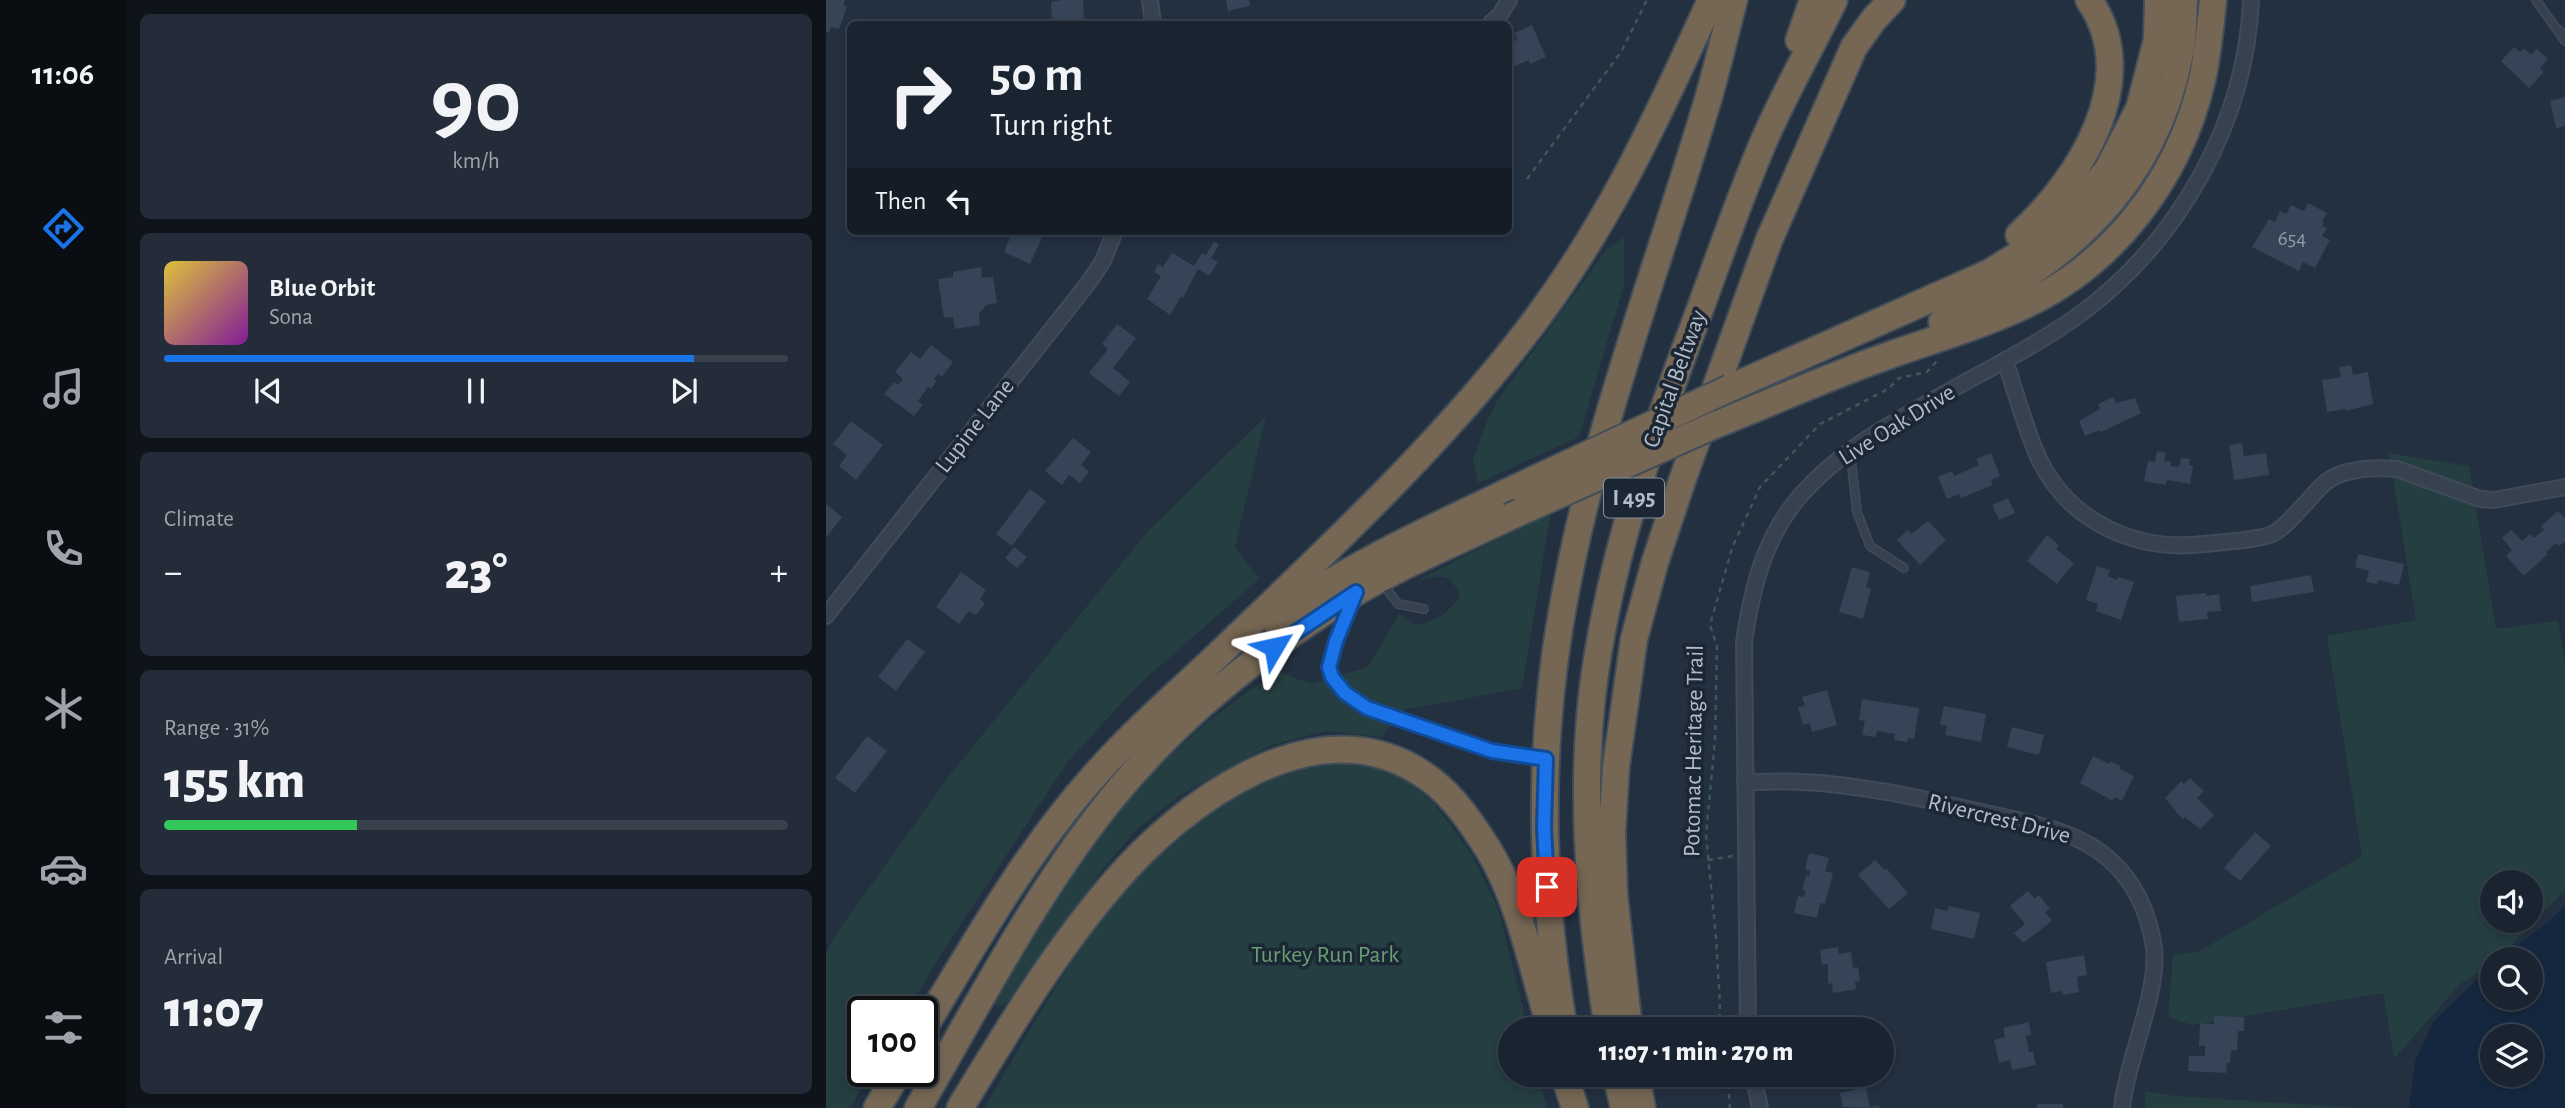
<!DOCTYPE html>
<html lang="en">
<head>
<meta charset="utf-8">
<style>
	:root { --surface:#1a2430; --page:#232c38; --text:#f1f3f6; --muted:#9fa4ab; --line:#38414c; --accent:#1a73e8 }
	body { margin:0; font-family:"Alegreya Sans",sans-serif; background:var(--page); color:var(--text); height:100vh; display:flex; flex-direction:column; font-size:26px; white-space:nowrap }
	* { box-sizing:border-box; margin:0 }
	p { font-size:23px; color:var(--muted) }
	.icon { flex:none; width:38px; height:38px; fill:none; stroke:currentColor; stroke-width:2; stroke-linecap:round; stroke-linejoin:round }
	.map { position:relative; flex:1; overflow:hidden }
	.drawer { display:flex; flex-direction:column; gap:14px; padding:14px; background:#0e141a; width:700px }
	.drawer>* { flex:none }
	.hud { position:absolute; left:21px; top:21px; width:665px; height:214px; border-radius:10px; box-shadow:0 4px 10px #0003,0 0 0 2px var(--line); background:#1a2430; color:var(--text); overflow:hidden }
	.fabs { position:absolute; left:1654px; top:870px; display:grid; gap:14px }
	.fabs a { display:grid; place-items:center; width:63px; height:63px; border-radius:50%; background:var(--surface); box-shadow:0 4px 10px #0003,0 0 0 2px var(--line); font-size:35px }
	.speed { position:absolute; left:21px; top:996px; display:flex; gap:14px; font-size:35px; font-weight:700; text-align:center }
	.speed>* { display:grid; place-content:center; width:91px; height:91px; border-radius:50%; background:var(--surface); box-shadow:0 4px 10px #0003,0 0 0 2px var(--line); line-height:1 }
	.speed .limit { border:4px solid #111; border-radius:10px; background:#fff; color:#111 }
	.pin { position:absolute; display:grid; place-items:center; width:60px; height:60px; color:#fff; margin:-30px; border-radius:14px; box-shadow:0 4px 10px #0006 }
	.me { position:absolute; width:77px; margin:-38px; rotate:54deg; stroke-linejoin:round; filter:drop-shadow(0 0 5px #0008) }
	.turn { display:flex; align-items:center; gap:24px; height:147px; padding:0 28px; font-size:32px }
	.turn .icon { width:91px; height:91px; stroke-width:2.5 }
	.turn b { display:block; font-size:49px; line-height:60px }
	.then { display:flex; align-items:center; height:66px; padding:0 28px; background:#0003; gap:14px; font-size:26px }
	.big { font-size:52px; font-weight:800; line-height:1.1 }
	.drawer .widget { flex:1; display:flex; flex-direction:column; justify-content:center; gap:10px; min-width:0; padding:0 24px; border-radius:10px; background:var(--page) }
	.drawer .dial { align-items:center; gap:0 }
	.dial b { font-size:91px; line-height:1 }
	.song { display:flex; align-items:center; gap:21px }
	.cover { width:84px; height:84px; border-radius:10px; background:linear-gradient(135deg,hsl(50 70% 55%),hsl(290 70% 35%)) }
	.played { height:7px; border-radius:4px; background:linear-gradient(90deg,var(--accent) 85%,var(--line) 85%) }
	.keys { display:flex; justify-content:space-around; direction:ltr }
	.heat { display:flex; justify-content:space-between; align-items:center; font-size:38px; direction:ltr }
	.charge { height:10px; border-radius:5px; background:linear-gradient(90deg,#34c759 31%,var(--line) 0) }
	.trip { position:absolute; left:672px; top:1017px; width:396px; height:70px; border-radius:35px; background:var(--surface); box-shadow:0 4px 10px #0003,0 0 0 2px var(--line); font-weight:800; line-height:70px; text-align:center }
	main { display:flex; flex:1; min-height:0 }
	.dock { display:flex; flex-direction:column; width:126px; justify-content:space-around; align-items:center; background:#0a0e13; color:var(--muted) }
	.dock .icon { width:49px; height:49px }
	.dock .current { color:var(--accent) }
	.dock b { font-size:32px; color:var(--text) }
	.map>svg:first-child { display:block }
</style>
</head>
<body>
<main>
<nav class="dock">
<b>11:06</b>
<svg class="icon current" aria-label="directions" viewBox="0 0 24 24"><path d="M12 3l9 9-9 9-9-9zM9 14v-3h6M13 9l2 2-2 2"/></svg>
<svg class="icon" aria-label="music" viewBox="0 0 24 24"><path d="M9 18V5l10-2v13"/><circle cx="6" cy="18" r="3"/><circle cx="16" cy="16" r="3"/></svg>
<svg class="icon" aria-label="phone" viewBox="0 0 24 24"><path d="M5 4h4l2 5-3 2q2 4 5 5l2-3 5 2v4C11 20 4 13 5 4z"/></svg>
<svg class="icon" aria-label="climate" viewBox="0 0 24 24"><path d="M12 3v18M4 7l16 10M4 17L20 7"/></svg>
<svg class="icon" aria-label="car" viewBox="0 0 24 24"><path d="M5 17H2v-5l4-1 3-4h7l3 4 3 1v5h-3M9 17h6M6 11h13"/><circle cx="7" cy="17" r="2"/><circle cx="17" cy="17" r="2"/></svg>
<svg class="icon" aria-label="filters" viewBox="0 0 24 24"><path d="M4 7h16M4 17h16"/><circle cx="9" cy="7" r="2"/><circle cx="15" cy="17" r="2"/></svg>
</nav>
<section class="drawer">
<div class="widget dial"><b>90</b><p>km/h</p></div>
<div class="widget">
<div class="song"><i class="cover"></i><div><b>Blue Orbit</b><p>Sona</p></div></div>
<div class="played"></div>
<div class="keys"><svg class="icon" aria-label="previous" viewBox="0 0 24 24"><path d="M18 5L8 12l10 7zM5 5v14"/></svg><svg class="icon" aria-label="pause" viewBox="0 0 24 24"><path d="M8 5v14M16 5v14"/></svg><svg class="icon" aria-label="next" viewBox="0 0 24 24"><path d="M6 5l10 7-10 7zM19 5v14"/></svg></div>
</div>
<div class="widget"><p>Climate</p>
<div class="heat"><a>−</a><b class="big">23°</b><a>+</a></div>
</div>
<div class="widget"><p>Range · 31%</p><b class="big">155 km</b><div class="charge"></div></div>
<div class="widget"><p>Arrival</p><b class="big">11:07</b></div>
</section>
<div class="map">
<svg width="1739" height="1108" viewBox="0 0 1739 1108">
	<rect width="100%" height="100%" fill="#233040"/>
	<path fill="#253e41" fill-rule="evenodd" d="M 798,237 L 798,285 L 753,437 L 652,483 L 647,460 L 661,421 L 672,399 L 781,249 Z
		M 440,416 L 409,547 L 433,579 L 310,687 L 241,763 L 118,950 L 81,1011 L 37,1012 L 37,1071 L 46,1071 L 24,1108 L 0,1108 L 0,954 L 10,934 L 123,776 L 322,531 Z
		M 1563,453 L 1643,466 L 1670,629 L 1732,621 L 1739,662 L 1739,890 L 1672,959 L 1666,959 L 1666,964 L 1634,984 L 1568,1059 L 1557,993 L 1366,1025 L 1342,1017 L 1347,955 L 1374,951 L 1536,856 L 1501,636 L 1590,620 ZM 1666,882 L 1704,882 L 1704,920 L 1666,920 Z
		M 725,511 L 696,688 L 578,710 L 555,737 L 500,731 L 445,745 L 354,795 L 310,830 L 276,870 L 190,993 L 177,1006 L 166,1005 C 222,906 284,808 370,732 C 395,710 424,691 451,671 L 485,684 L 542,667 L 573,614 L 588,625 C 611,622 620,614 634,596 C 623,570 615,576 591,581 Z
		M 494,762 L 544,765 L 583,781 L 610,806 L 645,853 L 672,908 L 702,1029 L 684,1029 L 684,1074 L 713,1075 L 721,1108 L 158,1108 C 214,1015 266,912 348,839 C 390,802 442,779 494,762 Z
		M 1319,1091 L 1350,1096 L 1537,1108 L 1319,1108 Z"/>
	<path fill="#15273f" fill-rule="evenodd" d="M 1739,906 L 1739,1108 L 1583,1108 L 1589,1062 L 1607,1022 L 1666,965 L 1666,998 L 1704,998 L 1704,959 L 1673,959 L 1722,922 ZM 1666,1036 L 1704,1036 L 1704,1074 L 1666,1074 Z"/>
	<path fill="#354456" d="M 0,0 L 19,0 L 17,5 L 21,7 L 13,29 L 5,27 L 3,33 L 0,32 Z
		M 235,0 L 257,0 L 258,24 L 226,24 L 225,2 Z
		M 400,0 L 423,0 L 424,6 L 402,11 Z
		M 706,25 L 720,57 L 704,64 L 703,60 L 682,69 L 682,44 L 691,40 L 688,33 Z
		M 1688,47 L 1694,52 L 1698,48 L 1705,55 L 1711,49 L 1722,59 L 1714,68 L 1718,72 L 1703,88 L 1675,61 Z
		M 1739,97 L 1739,126 L 1730,128 L 1724,101 Z
		M 1482,203 L 1501,213 L 1496,221 L 1498,222 L 1496,226 L 1501,228 L 1496,236 L 1504,240 L 1489,268 L 1477,262 L 1473,271 L 1426,247 L 1443,219 L 1449,222 L 1454,211 L 1460,214 L 1465,205 L 1478,211 Z
		M 187,231 L 219,231 L 204,264 L 178,252 Z
		M 388,241 L 393,245 L 385,258 L 392,262 L 383,276 L 372,269 L 357,298 L 355,297 L 344,315 L 321,299 L 335,276 L 328,272 L 332,264 L 337,267 L 346,253 L 368,266 L 376,253 L 380,255 Z
		M 155,267 L 156,278 L 167,277 L 171,303 L 160,305 L 153,314 L 154,325 L 129,329 L 127,317 L 118,318 L 112,279 L 127,277 L 127,272 Z
		M 291,324 L 310,338 L 287,368 L 304,382 L 293,396 L 263,373 L 282,349 L 276,344 Z
		M 105,345 L 127,362 L 116,377 L 112,374 L 108,379 L 111,381 L 105,389 L 102,387 L 92,401 L 97,405 L 88,416 L 58,394 L 68,382 L 72,385 L 77,379 L 69,372 L 85,352 L 94,359 Z
		M 1525,365 L 1527,375 L 1542,372 L 1547,404 L 1519,411 L 1519,409 L 1501,412 L 1496,380 L 1515,377 L 1513,367 Z
		M 1287,397 L 1290,403 L 1309,398 L 1315,413 L 1275,432 L 1274,430 L 1259,436 L 1253,421 L 1274,409 L 1272,404 Z
		M 25,421 L 57,445 L 30,480 L 13,466 L 21,455 L 7,444 Z
		M 247,438 L 265,452 L 255,465 L 263,472 L 254,483 L 243,475 L 236,485 L 219,471 Z
		M 1416,443 L 1418,456 L 1440,453 L 1443,475 L 1408,480 L 1403,445 Z
		M 1331,451 L 1340,453 L 1338,461 L 1345,462 L 1344,466 L 1353,467 L 1355,458 L 1364,459 L 1363,465 L 1367,466 L 1364,484 L 1341,480 L 1340,485 L 1318,481 L 1322,461 L 1329,462 Z
		M 1165,453 L 1174,476 L 1165,480 L 1167,485 L 1135,498 L 1133,494 L 1121,499 L 1112,477 L 1126,471 L 1128,476 L 1153,465 L 1150,459 Z
		M 204,489 L 220,501 L 186,546 L 170,534 Z
		M 1182,498 L 1189,513 L 1173,520 L 1166,505 Z
		M 0,504 L 16,517 L 0,538 Z
		M 1732,511 L 1739,518 L 1739,541 L 1733,546 L 1730,543 L 1720,552 L 1722,554 L 1698,576 L 1680,556 L 1686,550 L 1676,538 L 1685,530 L 1696,541 L 1704,534 L 1708,538 L 1718,530 L 1715,526 Z
		M 1102,521 L 1120,540 L 1094,565 L 1071,540 L 1082,530 L 1085,534 Z
		M 1221,535 L 1233,545 L 1230,549 L 1248,563 L 1231,584 L 1201,561 Z
		M 188,547 L 201,557 L 191,568 L 179,558 Z
		M 1532,554 L 1578,564 L 1573,585 L 1553,580 L 1551,584 L 1540,582 L 1543,571 L 1529,567 Z
		M 1271,566 L 1284,570 L 1282,576 L 1291,580 L 1292,577 L 1308,582 L 1295,620 L 1270,611 L 1272,604 L 1260,600 Z
		M 1026,567 L 1044,572 L 1040,587 L 1045,589 L 1037,619 L 1013,612 Z
		M 135,572 L 160,590 L 154,599 L 159,603 L 150,615 L 143,611 L 133,624 L 110,607 Z
		M 1485,575 L 1488,592 L 1426,602 L 1424,586 Z
		M 1380,593 L 1380,596 L 1393,594 L 1395,611 L 1381,612 L 1382,619 L 1353,622 L 1350,596 Z
		M 81,639 L 99,652 L 70,691 L 52,677 Z
		M 1001,690 L 1011,725 L 986,732 L 984,723 L 977,725 L 972,707 L 979,706 L 976,697 Z
		M 1036,699 L 1093,708 L 1088,739 L 1082,738 L 1081,742 L 1068,740 L 1069,734 L 1051,731 L 1050,737 L 1036,735 L 1039,721 L 1033,720 Z
		M 1118,706 L 1160,714 L 1155,742 L 1119,735 L 1121,726 L 1114,724 Z
		M 1186,727 L 1218,735 L 1213,755 L 1181,747 Z
		M 41,736 L 61,751 L 29,793 L 9,778 Z
		M 1267,756 L 1283,764 L 1284,761 L 1295,766 L 1294,769 L 1308,776 L 1296,801 L 1289,797 L 1287,801 L 1254,783 Z
		M 1364,778 L 1378,791 L 1371,798 L 1388,815 L 1374,829 L 1359,817 L 1357,820 L 1339,798 L 1355,781 L 1358,784 Z
		M 1429,832 L 1445,846 L 1414,881 L 1398,868 Z
		M 983,853 L 1003,858 L 999,871 L 1007,873 L 999,904 L 994,903 L 991,918 L 968,913 L 972,896 L 978,897 L 980,891 L 976,890 L 980,876 L 983,876 L 984,871 L 979,870 Z
		M 1049,860 L 1059,870 L 1061,869 L 1082,893 L 1063,909 L 1032,875 Z
		M 1202,891 L 1209,899 L 1213,895 L 1224,909 L 1219,912 L 1226,921 L 1197,943 L 1188,933 L 1199,924 L 1184,906 Z
		M 1123,906 L 1154,913 L 1148,939 L 1105,929 L 1109,908 L 1121,911 Z
		M 1012,947 L 1013,954 L 1025,952 L 1027,968 L 1032,967 L 1034,981 L 1029,982 L 1030,989 L 1007,993 L 1006,983 L 1002,984 L 1002,964 L 996,965 L 994,950 Z
		M 1258,955 L 1261,975 L 1251,977 L 1253,992 L 1237,995 L 1236,991 L 1225,993 L 1220,962 Z
		M 1388,1016 L 1418,1017 L 1418,1031 L 1412,1031 L 1411,1050 L 1405,1050 L 1404,1063 L 1401,1063 L 1400,1073 L 1362,1071 L 1363,1056 L 1379,1056 L 1379,1046 L 1373,1046 L 1374,1023 L 1388,1024 Z
		M 1034,1019 L 1036,1029 L 1003,1029 L 1003,1026 Z
		M 1203,1022 L 1205,1035 L 1200,1036 L 1203,1052 L 1207,1052 L 1210,1065 L 1186,1070 L 1184,1060 L 1173,1063 L 1168,1040 L 1179,1037 L 1177,1028 Z
		M 1040,1087 L 1044,1107 L 1053,1105 L 1053,1108 L 1017,1107 L 1014,1093 Z
		M 1211,1104 L 1237,1104 L 1237,1108 L 1211,1108 Z"/>
	<g fill="none" stroke-linecap="round" stroke-linejoin="round">
		<defs>
			<path id="lane" d="M 1710,0 L 1729,27
				M 1739,35 L 1729,27 L 1739,41
				M 1024,450 L 1031,512 L 1044,546 L 1078,568
				M 556,583 L 572,604 L 598,609
				M 525,606 L 510,641 L 503,667 L 506,677 L 519,693 L 541,708 L 666,751 L 713,758"/>
			<path id="street" d="M 324,0 L 327,24
				M 664,24 L 674,15 L 683,0
				M 1179,360 C 1190,393 1199,429 1214,461 C 1245,523 1311,552 1378,544 C 1394,542 1434,540 1446,534 C 1457,529 1466,518 1474,509 C 1483,501 1490,490 1500,482 C 1518,468 1549,467 1571,469 L 1654,499 L 1668,500 L 1739,487
				M 0,616 L 263,282 L 277,261 L 289,231
				M 919,782 C 938,782 958,781 977,782 C 1038,785 1097,799 1155,812 C 1199,822 1249,829 1283,859 C 1309,882 1323,914 1328,948 C 1333,994 1301,1058 1296,1108
				M 922,1029 L 918,642 C 926,588 938,538 974,496 C 1017,446 1078,417 1134,385 C 1176,362 1219,340 1257,312 C 1354,239 1420,122 1425,0
				M 927,1074 L 934,1108"/>
			<path id="highway" d="M 973,40 L 987,0
				M 1193,235 C 1253,180 1318,80 1263,0
				M 1116,322 C 1236,267 1328,189 1354,53 C 1358,36 1357,17 1358,0
				M 904,388 L 1163,273 L 1205,247 L 1241,216 L 1281,171 L 1313,109 L 1331,40 L 1332,0
				M 891,424 C 949,401 1006,375 1064,355 C 1109,339 1155,326 1199,305 C 1288,263 1352,179 1375,84 C 1382,56 1384,28 1387,0
				M 447,619 C 524,565 608,527 692,487
				M 738,1029 C 719,917 713,804 725,691 C 746,488 823,297 881,103 C 891,69 899,34 908,0
				M 782,1029 C 765,919 754,807 766,696 C 780,577 817,464 858,352 C 883,287 905,220 932,155 C 953,102 983,52 1008,0
				M 803,1029 L 788,894 L 786,832 L 790,767 L 808,639 L 829,562 L 856,481 L 943,240 L 1028,47 L 1048,19 L 1066,0
				M 96,1031 C 149,943 200,852 269,775 C 307,732 350,695 391,656 C 496,555 602,457 692,343 C 777,236 829,123 885,0
				M 738,1074 L 749,1108
				M 790,1074 L 798,1108
				M 810,1074 L 816,1108
				M 51,1108 L 73,1071
				M 92,1108 C 152,1005 208,896 282,803 C 349,719 435,650 527,594 C 577,564 631,542 683,517
				M 134,1108 C 181,1031 227,954 286,885 C 357,801 496,697 605,780 C 629,798 646,824 662,849 C 693,899 706,967 723,1023"/>
		</defs>
		<use href="#lane" stroke="#404b59" stroke-width="10"/>
		<use href="#street" stroke="#404b59" stroke-width="18"/>
		<use href="#highway" stroke="#424d5a" stroke-width="30"/>
		<path stroke="#3e5759" stroke-width="2.5" stroke-dasharray="5 5" stroke-linecap="butt" d="M 701,179 L 795,52 L 821,0
			M 882,860 L 907,856
			M 893,1029 L 894,1004 L 890,937 L 880,835 L 889,740 L 891,646 L 884,625 L 906,548 L 934,487 L 994,424 L 1062,389 L 1073,378 L 1101,372 L 1112,360
			M 901,1074 L 904,1108"/>
		<use href="#lane" stroke="#374250" stroke-width="7"/>
		<use href="#street" stroke="#374250" stroke-width="14"/>
		<use href="#highway" stroke="#766754" stroke-width="26"/>
		<defs>
			<path id="highway-bridge" d="M 692,487 L 904,388
				M 683,517 L 891,424"/>
		</defs>
		<use href="#highway-bridge" stroke="#424d5a" stroke-width="30" stroke-linecap="butt"/>
		<use href="#highway-bridge" stroke="#766754" stroke-width="26"/>
	</g>
	<g fill="none" stroke-linecap="round" stroke-linejoin="round">
		<defs>
			<path id="route" d="M 448,647 L 530,592 L 510,641 L 503,667 L 506,677 L 519,693 L 541,708 L 666,751 L 720,759 L 718,827 L 721,887"/>
		</defs>
		<use href="#route" stroke="#114b97" stroke-width="18"/>
		<use href="#route" stroke="#1a73e8" stroke-width="12"/>
	</g>
	<g text-anchor="middle" dominant-baseline="central" stroke-width="7" stroke-linejoin="round" paint-order="stroke">
		<g font-size="21" fill="#929dab">
			<text x="1466" y="238">654</text>
		</g>
		<rect fill="#1c2735" stroke="#86909d" stroke-width="2" x="778" y="478.5" width="60" height="39" rx="5"/>
		<g font-size="23" font-weight="bold" fill="#b3bdca">
			<text x="808" y="498">I 495</text>
		</g>
		<g font-size="24" fill="#b3bdca" stroke="#1c2735">
			<text transform="translate(849 379) rotate(-70)">Capital Beltway</text>
			<text transform="translate(1071 425) rotate(-32)">Live Oak Drive</text>
			<text transform="translate(149 426) rotate(-52)">Lupine Lane</text>
			<text transform="translate(868 751) rotate(-89)">Potomac Heritage Trail</text>
			<text transform="translate(1173 819) rotate(14)">Rivercrest Drive</text>
		</g>
		<g font-size="24" fill="#699d73" stroke="#1c2735">
			<text x="499" y="955">Turkey Run Park</text>
		</g>
	</g>
</svg>
<div class="fabs">
<a><svg class="icon" aria-label="sound" viewBox="0 0 24 24"><path d="M4 9h4l5-4v14l-5-4H4zM17 9q2 3 0 6"/></svg></a>
<a><svg class="icon" aria-label="search" viewBox="0 0 24 24"><circle cx="10" cy="10" r="6"/><path d="M15 15l6 6"/></svg></a>
<a><svg class="icon" aria-label="layers" viewBox="0 0 24 24"><path d="M12 4l9 5-9 5-9-5zM3 14l9 5 9-5"/></svg></a>
</div>
<div class="speed"><div class="limit">100</div></div>
<div class="pin" style="left:721px;top:887px;background:#d93025"><svg class="icon" aria-label="arrive" viewBox="0 0 24 24"><path d="M6 21V4h12l-3 4 3 4H6"/></svg></div>
<svg class="me" style="left:448px;top:647px" viewBox="-20 -20 40 40"><path d="M0-17L14 15 0 8-14 15z" fill="#1a73e8" stroke="#fff" stroke-width="4"/></svg>
<div class="trip">11:07 · 1 min · 270 m</div>
<div class="hud">
<div class="turn"><svg class="icon" aria-label="right" viewBox="0 0 24 24"><path d="M7 20v-9h11M14 6l5 5-5 5"/></svg><div><b>50 m</b>Turn right</div></div>
<div class="then">Then<svg class="icon" aria-label="left" viewBox="0 0 24 24"><path d="M17 20v-9H6M10 6l-5 5 5 5"/></svg></div>
</div>
</div>
</main>
</body>
</html>
